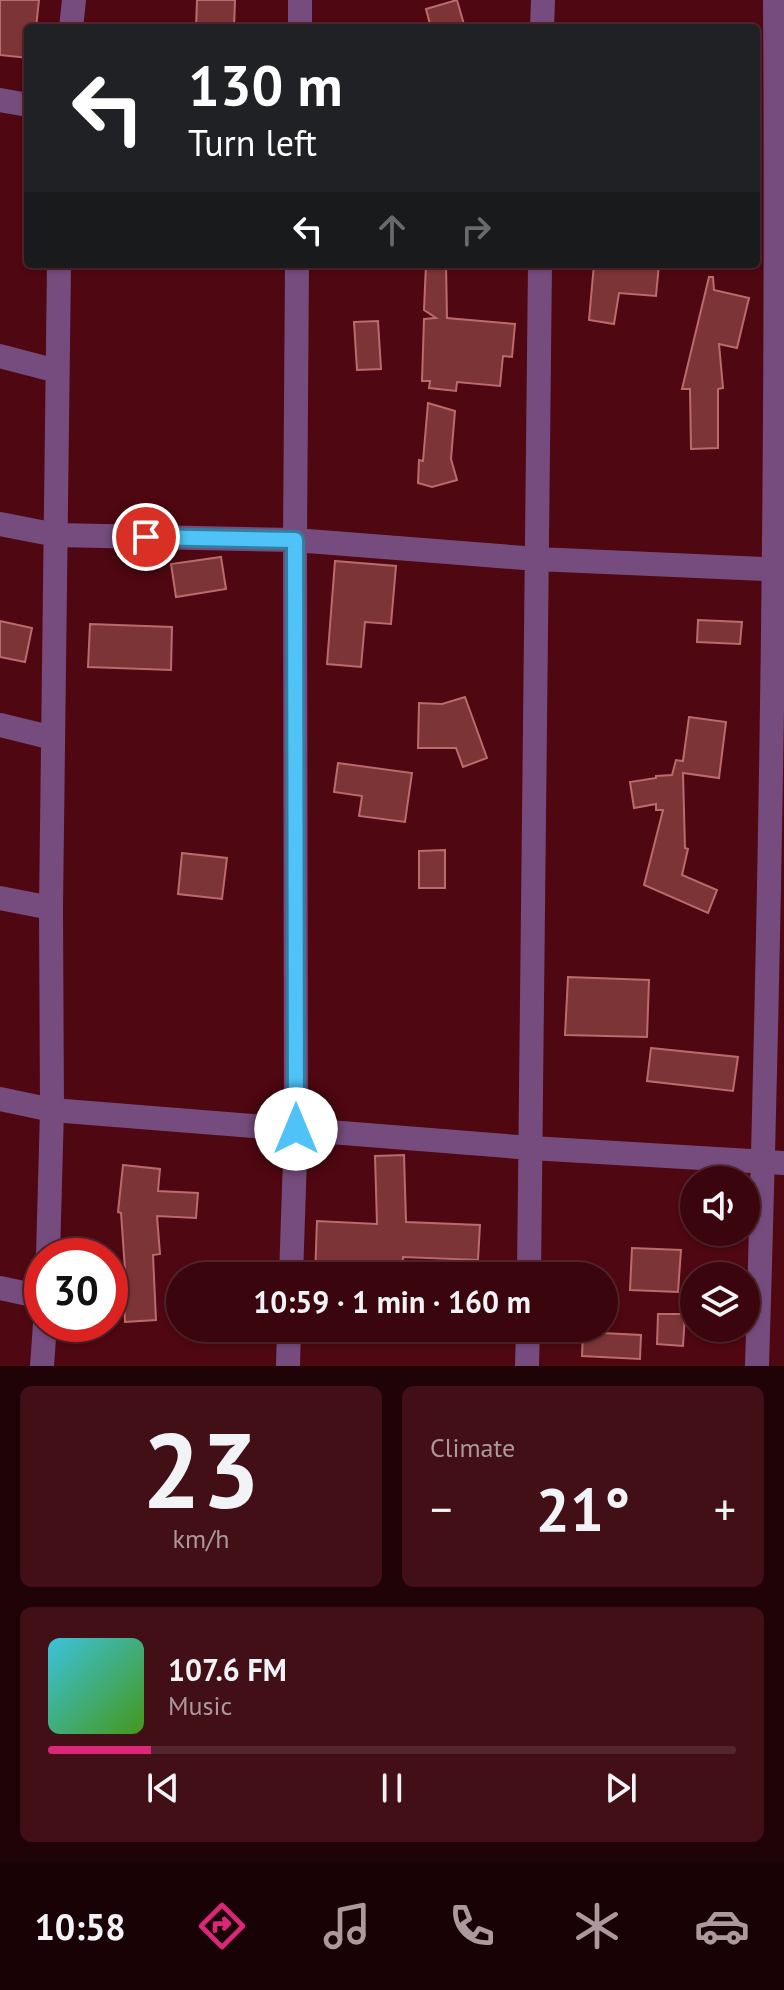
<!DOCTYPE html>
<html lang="en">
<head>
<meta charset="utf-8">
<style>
	:root { --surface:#3b050d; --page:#420f16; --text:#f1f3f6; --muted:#ac999d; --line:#54262e; --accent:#db2777 }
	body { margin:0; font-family:"PT Sans",sans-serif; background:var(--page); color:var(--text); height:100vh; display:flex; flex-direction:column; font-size:30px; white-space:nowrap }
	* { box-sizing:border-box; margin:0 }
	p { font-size:26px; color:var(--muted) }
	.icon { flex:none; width:44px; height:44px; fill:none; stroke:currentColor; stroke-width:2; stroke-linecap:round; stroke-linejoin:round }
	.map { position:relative; height:1366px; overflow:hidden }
	.details { display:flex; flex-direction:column; gap:20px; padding:20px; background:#200307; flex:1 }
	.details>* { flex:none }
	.guide { position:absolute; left:24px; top:24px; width:736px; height:244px; border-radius:8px; box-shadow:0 2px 6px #0004,0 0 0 2px var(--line); background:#202124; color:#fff; overflow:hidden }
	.fabs { position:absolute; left:680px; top:1166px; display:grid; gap:16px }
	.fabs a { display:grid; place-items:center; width:80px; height:80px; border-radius:50%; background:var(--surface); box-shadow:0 2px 6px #0004,0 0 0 2px var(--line); font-size:40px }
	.speed { position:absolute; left:24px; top:1238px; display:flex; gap:16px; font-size:40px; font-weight:700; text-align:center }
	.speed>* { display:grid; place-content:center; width:104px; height:104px; border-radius:50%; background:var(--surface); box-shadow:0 2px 6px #0004,0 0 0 2px var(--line); line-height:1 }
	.speed .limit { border:12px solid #d22; background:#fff; color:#111 }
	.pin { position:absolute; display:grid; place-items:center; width:68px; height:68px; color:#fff; margin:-34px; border:4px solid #fff; border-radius:50%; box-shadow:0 2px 8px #0007 }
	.me { position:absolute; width:88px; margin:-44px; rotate:0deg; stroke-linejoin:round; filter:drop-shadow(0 0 6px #0008) }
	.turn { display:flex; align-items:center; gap:28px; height:168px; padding:0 32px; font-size:36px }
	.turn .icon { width:104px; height:104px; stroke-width:2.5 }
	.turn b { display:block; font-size:56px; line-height:68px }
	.lanes { display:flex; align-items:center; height:76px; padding:0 32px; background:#0003; justify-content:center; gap:40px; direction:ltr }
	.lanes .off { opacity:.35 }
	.big { font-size:60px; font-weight:700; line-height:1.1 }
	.details .widget { flex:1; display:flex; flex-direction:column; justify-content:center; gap:12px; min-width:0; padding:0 28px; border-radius:12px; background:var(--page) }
	.details .dial { align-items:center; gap:0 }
	.dial b { font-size:104px; line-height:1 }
	.song { display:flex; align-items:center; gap:24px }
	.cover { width:96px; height:96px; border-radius:12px; background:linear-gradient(135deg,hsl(190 70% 55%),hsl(100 70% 35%)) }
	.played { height:8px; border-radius:4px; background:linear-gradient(90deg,var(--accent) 15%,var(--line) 15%) }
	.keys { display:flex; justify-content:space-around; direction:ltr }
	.heat { display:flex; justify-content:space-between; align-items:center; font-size:44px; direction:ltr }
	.details .tiles { flex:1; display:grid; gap:20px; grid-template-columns:1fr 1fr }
	.widget:last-child { grid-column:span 2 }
	.trip { position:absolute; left:166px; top:1262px; width:452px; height:80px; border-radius:40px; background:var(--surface); box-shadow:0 2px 6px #0004,0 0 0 2px var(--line); font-weight:700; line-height:80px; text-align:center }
	.tab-bar { display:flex; height:128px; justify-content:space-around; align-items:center; background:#180205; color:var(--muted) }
	.tab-bar .icon { width:56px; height:56px }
	.tab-bar .selected { color:var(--accent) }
	.tab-bar b { font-size:36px; color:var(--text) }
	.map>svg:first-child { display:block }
</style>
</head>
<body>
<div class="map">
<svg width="784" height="1366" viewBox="0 0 784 1366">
	<rect width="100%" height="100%" fill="#4f0711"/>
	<path fill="#7d3436" stroke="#bb6b6b" stroke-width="2" d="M 0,0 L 39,0 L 36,28 L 28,28 L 28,58 L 0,55 Z
		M 197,0 L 235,0 L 234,28 L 196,28 Z
		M 457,0 L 465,28 L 431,28 L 426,9 Z
		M 426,264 L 446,264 L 447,318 L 515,324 L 512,357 L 503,356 L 500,386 L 457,382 L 456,391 L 429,388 L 430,381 L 422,381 L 424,319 L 436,318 L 424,310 Z
		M 594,264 L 659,264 L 656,296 L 619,293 L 614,324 L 589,320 Z
		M 709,277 L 713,277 L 714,290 L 749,298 L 737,348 L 719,344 L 723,388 L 718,389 L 718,448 L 691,449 L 690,389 L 682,389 Z
		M 378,321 L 381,369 L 357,370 L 354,322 Z
		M 428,403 L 455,411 L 451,459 L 457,480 L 432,487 L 418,483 L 419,460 L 423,461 Z
		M 221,557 L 226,589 L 176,597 L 171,564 Z
		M 335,561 L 396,566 L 391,624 L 365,622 L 361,667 L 327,664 Z
		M 698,620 L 742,622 L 740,644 L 697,642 Z
		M 0,621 L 32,628 L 25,662 L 0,657 Z
		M 90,624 L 172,627 L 171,670 L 88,667 Z
		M 465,697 L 487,758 L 463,767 L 456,748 L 418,748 L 419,703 L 442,704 Z
		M 689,717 L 726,722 L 719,778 L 683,773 L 685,848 L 688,849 L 682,875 L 717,890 L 708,913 L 644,885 L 663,810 L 656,810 L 656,804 L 634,808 L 630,782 L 656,778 L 656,776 L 672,775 L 676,760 L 683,761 Z
		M 338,763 L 412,773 L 405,822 L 359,816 L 362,796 L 334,792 Z
		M 445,850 L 445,888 L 419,888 L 419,851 Z
		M 182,853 L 227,858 L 222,899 L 178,894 Z
		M 568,977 L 649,980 L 647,1037 L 565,1035 Z
		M 651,1048 L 738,1057 L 733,1091 L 647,1081 Z
		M 404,1155 L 406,1222 L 480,1225 L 478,1260 L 403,1257 L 402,1276 L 315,1276 L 317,1221 L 377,1224 L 375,1156 Z
		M 123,1165 L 160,1169 L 158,1191 L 198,1193 L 196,1218 L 157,1216 L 160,1254 L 153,1255 L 156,1320 L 125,1322 L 124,1298 L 127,1298 L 121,1213 L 118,1212 Z
		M 632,1248 L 681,1250 L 678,1292 L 630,1290 Z
		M 658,1314 L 685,1314 L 683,1346 L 657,1344 Z
		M 583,1332 L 641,1335 L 640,1359 L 582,1356 Z"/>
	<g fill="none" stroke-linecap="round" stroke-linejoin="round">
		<path stroke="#764c7e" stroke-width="24" d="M 71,28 L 74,0
			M 300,28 L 300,0
			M 542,28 L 543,0
			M 0,100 L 28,105
			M 0,356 L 57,371
			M 0,524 L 56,535 L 295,540 L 537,559 L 784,570
			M 0,725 L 53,738
			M 0,898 L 51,908
			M 0,1099 L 52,1110 L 531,1148 L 784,1163
			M 48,1256 L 52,1110 L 51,908 L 59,264
			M 291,1276 L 296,1129 L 295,540 L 297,264
			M 529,1276 L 540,264
			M 0,1288 L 42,1297
			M 42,1366 L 45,1324
			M 288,1366 L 289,1328
			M 527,1366 L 528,1328
			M 757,1366 C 771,911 778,455 775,0"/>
	</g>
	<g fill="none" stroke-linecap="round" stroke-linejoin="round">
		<defs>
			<path id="route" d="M 146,537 L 295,540 L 296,1129"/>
		</defs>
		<use href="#route" stroke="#337fa1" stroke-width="20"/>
		<use href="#route" stroke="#4fc3f7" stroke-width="14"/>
	</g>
</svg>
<div class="fabs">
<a><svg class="icon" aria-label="sound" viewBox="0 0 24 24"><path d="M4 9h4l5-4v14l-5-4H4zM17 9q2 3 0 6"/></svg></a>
<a><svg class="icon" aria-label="layers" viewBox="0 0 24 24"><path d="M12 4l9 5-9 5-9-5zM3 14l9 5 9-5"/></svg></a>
</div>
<div class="speed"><div class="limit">30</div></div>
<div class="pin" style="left:146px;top:537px;background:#d93025"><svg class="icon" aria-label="arrive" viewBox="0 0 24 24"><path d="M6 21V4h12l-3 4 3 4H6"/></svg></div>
<svg class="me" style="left:296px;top:1129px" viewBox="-20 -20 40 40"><circle r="19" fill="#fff"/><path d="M0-13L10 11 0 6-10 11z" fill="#4fc3f7"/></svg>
<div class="trip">10:59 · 1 min · 160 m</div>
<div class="guide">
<div class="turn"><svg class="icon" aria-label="left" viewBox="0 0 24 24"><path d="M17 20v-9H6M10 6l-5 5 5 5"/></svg><div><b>130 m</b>Turn left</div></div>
<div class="lanes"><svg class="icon" aria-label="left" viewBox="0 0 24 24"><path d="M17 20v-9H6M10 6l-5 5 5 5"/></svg><svg class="icon off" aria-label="ahead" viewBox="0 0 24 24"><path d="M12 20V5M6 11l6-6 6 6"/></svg><svg class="icon off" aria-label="right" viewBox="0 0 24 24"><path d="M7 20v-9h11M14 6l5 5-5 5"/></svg></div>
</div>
</div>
<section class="details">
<div class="tiles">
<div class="widget dial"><b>23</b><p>km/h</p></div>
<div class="widget"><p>Climate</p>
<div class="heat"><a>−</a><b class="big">21°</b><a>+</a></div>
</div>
<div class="widget">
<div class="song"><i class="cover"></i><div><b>107.6 FM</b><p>Music</p></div></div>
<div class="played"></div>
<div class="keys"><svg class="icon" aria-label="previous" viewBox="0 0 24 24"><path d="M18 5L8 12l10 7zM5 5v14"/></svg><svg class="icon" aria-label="pause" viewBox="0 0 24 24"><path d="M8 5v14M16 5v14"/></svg><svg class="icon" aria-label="next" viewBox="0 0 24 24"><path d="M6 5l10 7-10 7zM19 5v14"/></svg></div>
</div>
</div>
</section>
<nav class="tab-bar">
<b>10:58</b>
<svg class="icon selected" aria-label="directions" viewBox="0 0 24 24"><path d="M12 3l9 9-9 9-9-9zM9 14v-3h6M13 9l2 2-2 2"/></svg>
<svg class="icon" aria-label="music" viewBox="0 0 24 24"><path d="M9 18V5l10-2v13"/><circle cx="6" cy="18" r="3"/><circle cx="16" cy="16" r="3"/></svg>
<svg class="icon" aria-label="phone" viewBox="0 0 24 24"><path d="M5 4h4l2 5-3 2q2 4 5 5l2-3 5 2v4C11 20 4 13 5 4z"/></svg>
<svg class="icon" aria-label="climate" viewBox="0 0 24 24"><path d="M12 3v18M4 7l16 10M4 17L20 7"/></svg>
<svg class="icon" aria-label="car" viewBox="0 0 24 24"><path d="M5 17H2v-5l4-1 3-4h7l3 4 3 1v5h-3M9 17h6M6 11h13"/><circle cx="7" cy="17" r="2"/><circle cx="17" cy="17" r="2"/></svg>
</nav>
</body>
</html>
